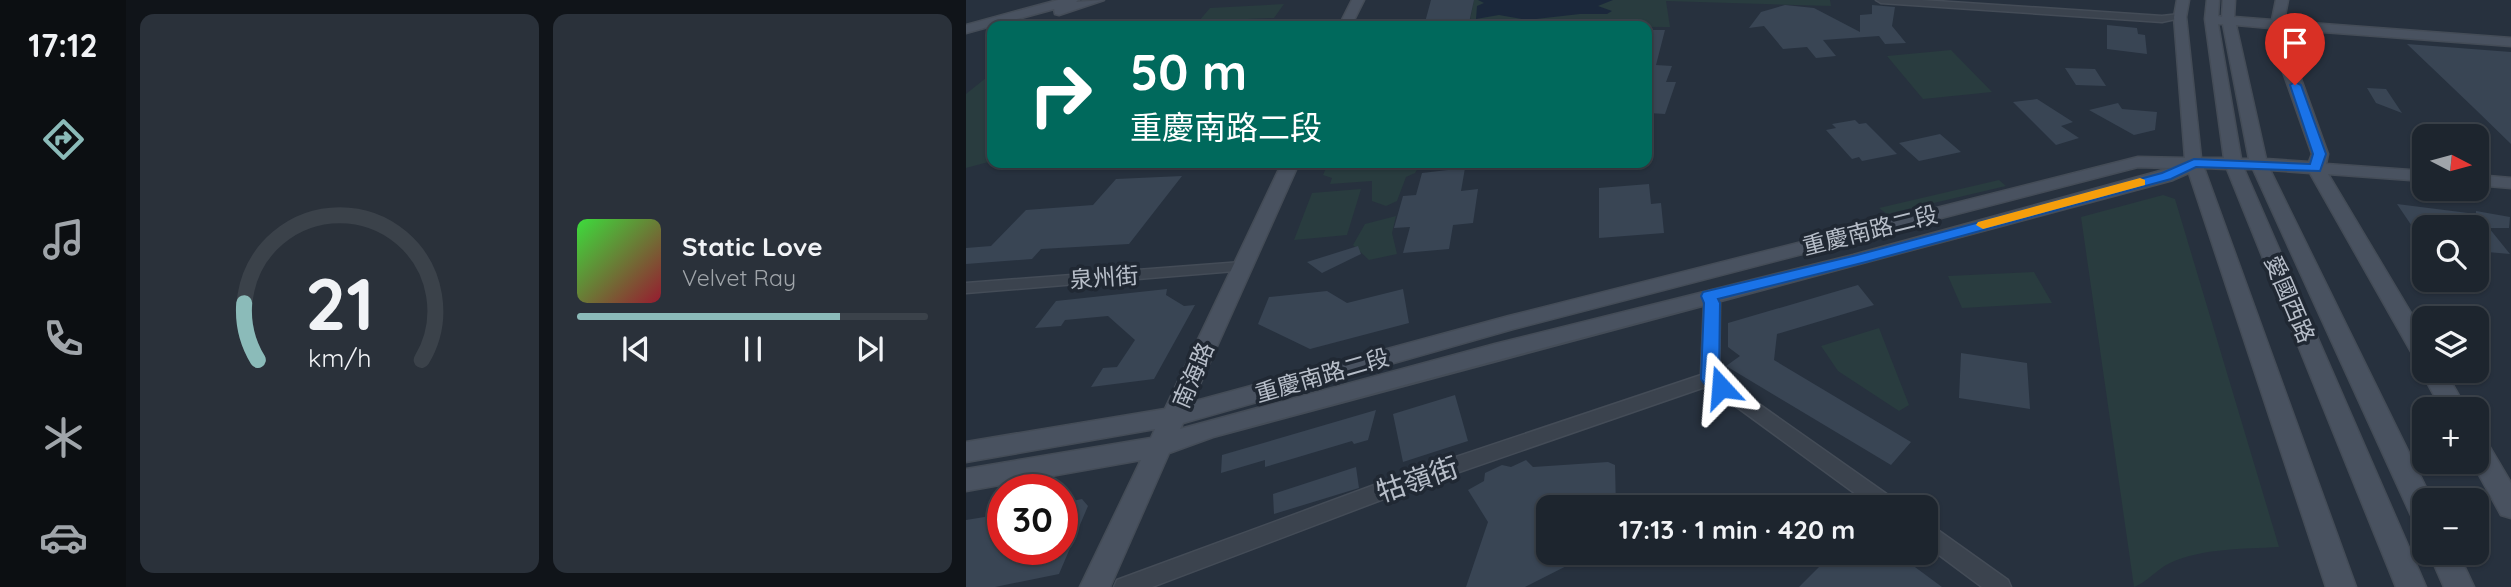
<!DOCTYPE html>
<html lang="en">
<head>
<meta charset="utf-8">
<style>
	:root { --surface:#1d252e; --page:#2a313a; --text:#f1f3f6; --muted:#a0a5aa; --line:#3b424a; --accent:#8bbbb9 }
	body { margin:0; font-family:Quicksand,"Noto Sans TC",sans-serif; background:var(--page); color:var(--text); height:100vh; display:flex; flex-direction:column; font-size:26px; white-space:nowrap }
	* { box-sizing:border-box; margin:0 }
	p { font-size:23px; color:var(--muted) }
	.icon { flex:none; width:38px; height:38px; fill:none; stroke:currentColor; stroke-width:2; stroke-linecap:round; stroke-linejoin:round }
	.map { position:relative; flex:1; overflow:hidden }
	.drawer { display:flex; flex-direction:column; gap:14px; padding:14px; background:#101419; width:840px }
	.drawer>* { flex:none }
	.banner { position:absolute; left:21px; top:21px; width:665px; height:147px; border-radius:14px; box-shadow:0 2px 5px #0004,0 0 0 2px var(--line); background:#00695c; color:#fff; overflow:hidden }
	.needle { width:46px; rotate:96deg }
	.buttons { position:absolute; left:1446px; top:124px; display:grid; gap:14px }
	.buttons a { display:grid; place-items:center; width:77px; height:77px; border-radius:14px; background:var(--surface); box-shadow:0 2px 5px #0004,0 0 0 2px var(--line); font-size:35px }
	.speed { position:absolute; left:21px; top:474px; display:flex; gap:14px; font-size:35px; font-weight:700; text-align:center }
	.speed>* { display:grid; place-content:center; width:91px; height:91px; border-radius:50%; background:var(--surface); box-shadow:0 2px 5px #0004,0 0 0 2px var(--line); line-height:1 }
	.speed .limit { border:10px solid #d22; background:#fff; color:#111 }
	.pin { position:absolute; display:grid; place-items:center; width:60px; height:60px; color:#fff; margin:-72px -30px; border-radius:50% 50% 50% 0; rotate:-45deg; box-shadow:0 0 7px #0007 }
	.pin .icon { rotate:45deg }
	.me { position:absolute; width:77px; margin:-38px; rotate:341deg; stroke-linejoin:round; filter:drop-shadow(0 0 5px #0008) }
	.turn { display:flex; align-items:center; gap:24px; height:147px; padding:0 28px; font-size:32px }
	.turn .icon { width:91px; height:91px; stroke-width:2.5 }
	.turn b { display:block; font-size:49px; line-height:60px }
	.drawer .widget { flex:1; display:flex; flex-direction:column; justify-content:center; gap:10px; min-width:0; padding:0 24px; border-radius:14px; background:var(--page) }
	.drawer .dial { align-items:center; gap:0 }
	.dial svg { height:182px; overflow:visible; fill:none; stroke:var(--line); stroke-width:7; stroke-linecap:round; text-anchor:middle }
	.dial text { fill:var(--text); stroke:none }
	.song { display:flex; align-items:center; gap:21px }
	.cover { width:84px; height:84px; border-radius:10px; background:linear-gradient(135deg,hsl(120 70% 55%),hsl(350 70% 35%)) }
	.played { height:7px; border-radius:4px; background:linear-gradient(90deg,var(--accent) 75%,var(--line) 75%) }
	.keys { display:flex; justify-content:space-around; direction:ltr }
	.drawer .tiles { flex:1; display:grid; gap:14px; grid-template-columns:repeat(2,1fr) }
	.trip { position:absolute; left:570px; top:495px; width:402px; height:70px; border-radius:14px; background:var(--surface); box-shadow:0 2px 5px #0004,0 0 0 2px var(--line); font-weight:700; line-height:70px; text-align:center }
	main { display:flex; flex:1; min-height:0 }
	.menu { display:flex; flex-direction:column; width:126px; justify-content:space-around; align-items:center; background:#0c0f12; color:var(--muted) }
	.menu .icon { width:49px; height:49px }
	.menu .active { color:var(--accent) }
	.menu b { font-size:32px; color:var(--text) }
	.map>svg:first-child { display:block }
</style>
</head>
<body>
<main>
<nav class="menu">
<b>17:12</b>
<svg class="icon active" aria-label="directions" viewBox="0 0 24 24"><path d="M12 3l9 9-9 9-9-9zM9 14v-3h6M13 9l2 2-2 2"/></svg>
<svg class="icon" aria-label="music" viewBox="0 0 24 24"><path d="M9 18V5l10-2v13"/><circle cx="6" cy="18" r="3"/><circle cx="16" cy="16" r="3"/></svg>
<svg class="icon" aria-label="phone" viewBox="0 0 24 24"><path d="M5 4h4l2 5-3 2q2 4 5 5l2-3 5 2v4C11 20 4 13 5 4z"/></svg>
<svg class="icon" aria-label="climate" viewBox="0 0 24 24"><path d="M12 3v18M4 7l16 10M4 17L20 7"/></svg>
<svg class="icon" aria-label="car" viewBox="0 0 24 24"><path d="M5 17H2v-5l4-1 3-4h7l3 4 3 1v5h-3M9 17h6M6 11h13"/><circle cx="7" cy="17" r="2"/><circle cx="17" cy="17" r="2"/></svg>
</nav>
<section class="drawer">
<div class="tiles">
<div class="widget dial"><svg viewBox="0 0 100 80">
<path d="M14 69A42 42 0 1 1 86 69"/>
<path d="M14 69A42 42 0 0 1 8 44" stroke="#8bbbb9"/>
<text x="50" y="56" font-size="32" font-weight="700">21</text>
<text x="50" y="72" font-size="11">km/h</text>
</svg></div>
<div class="widget">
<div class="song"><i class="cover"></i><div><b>Static Love</b><p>Velvet Ray</p></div></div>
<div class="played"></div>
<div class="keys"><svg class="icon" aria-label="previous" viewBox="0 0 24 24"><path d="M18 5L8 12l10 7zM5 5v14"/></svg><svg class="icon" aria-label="pause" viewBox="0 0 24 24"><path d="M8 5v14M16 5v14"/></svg><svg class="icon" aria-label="next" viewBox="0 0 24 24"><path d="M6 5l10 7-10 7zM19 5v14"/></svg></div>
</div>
</div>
</section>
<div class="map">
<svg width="1545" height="587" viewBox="0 0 1545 587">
	<rect width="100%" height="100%" fill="#27313e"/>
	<path fill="#293c3f" d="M 508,0 L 864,0 L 865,6 L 700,1 L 704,27 L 496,26 L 507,21 L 504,20 Z
		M 318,4 L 308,18 L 233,21 L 244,8 Z
		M 985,50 L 1026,92 L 957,99 L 921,56 Z
		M 26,73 L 26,161 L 0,168 L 0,94 Z
		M 362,163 L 432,163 L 432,165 L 455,163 L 449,173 L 440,177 L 431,201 L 420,206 L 406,201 L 406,181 L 364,184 L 366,178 L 357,175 Z
		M 1033,180 L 1040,186 L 921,214 L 913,208 Z
		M 395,189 L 381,235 L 328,240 L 346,193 Z
		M 1197,195 L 1209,199 L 1313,547 C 1277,549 1237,548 1204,563 C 1191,569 1180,583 1168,587 L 1115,217 Z
		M 430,216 L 426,233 L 431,254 L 403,260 L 387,245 L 399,224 Z
		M 1068,272 L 1086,303 L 996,308 L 982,276 Z
		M 913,328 L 943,405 L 933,411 L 872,371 L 855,346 Z"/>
	<path fill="#1b283b" d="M 512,0 L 647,0 L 632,6 L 646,11 L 641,14 L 614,14 L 561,20 L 533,15 L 510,19 L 511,6 L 518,3 Z"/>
	<path fill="#394554" d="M 465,0 L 508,0 L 503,23 L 496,26 L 458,26 Z
		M 819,5 L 848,8 L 894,32 L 894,15 L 906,14 L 906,5 L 929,7 L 926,26 L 940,43 L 919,44 L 913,36 L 857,40 L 870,56 L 850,58 L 841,47 L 817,49 L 798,26 L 783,28 L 795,12 Z
		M 1141,25 L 1171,28 L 1172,34 L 1179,35 L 1181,54 L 1141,49 Z
		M 681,30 L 699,30 L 690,65 L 706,66 L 700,82 L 710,82 L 699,114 L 683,113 L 688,101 L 681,100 Z
		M 1441,44 L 1545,52 L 1545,144 L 1508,108 Z
		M 1099,68 L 1129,69 L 1140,86 L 1110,85 Z
		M 1401,88 L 1420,89 L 1436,113 L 1410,103 Z
		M 1071,99 L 1107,122 L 1095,126 L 1113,138 L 1090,145 L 1047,102 Z
		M 1152,103 L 1156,109 L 1191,112 L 1189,130 L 1168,135 L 1123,110 Z
		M 889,120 L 893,124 L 900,123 L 931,154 L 896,161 L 893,157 L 886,159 L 860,130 L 870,128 L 866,124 Z
		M 974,134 L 995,152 L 953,161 L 933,143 Z
		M 499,168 L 495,191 L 512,189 L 507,223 L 487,225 L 483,249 L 437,253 L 444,227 L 428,228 L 437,196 L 450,195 L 456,173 Z
		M 216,176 L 163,244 L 75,249 L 66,259 L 0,264 L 0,248 L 25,246 L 60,210 L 127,205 L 150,179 Z
		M 683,184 L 685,204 L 695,203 L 698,233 L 633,238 L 633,188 Z
		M 1431,204 L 1510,214 L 1510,211 L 1544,217 L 1543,228 L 1523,228 L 1544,254 L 1510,251 L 1510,228 L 1458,228 L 1458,244 Z
		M 392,246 L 395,254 L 356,273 L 341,262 Z
		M 892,285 L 908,305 L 811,334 L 808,360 L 945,442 L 925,465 L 760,366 L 774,356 L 762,347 L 762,323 Z
		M 201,289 L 200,295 L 218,306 L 229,305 L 188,379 L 125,387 L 137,368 L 151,367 L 169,340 L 142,316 L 99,320 L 95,326 L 69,328 L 90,301 Z
		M 437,289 L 443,323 L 344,349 L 292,324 L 303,297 L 361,291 L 381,303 Z
		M 995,353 L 1061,363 L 1064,409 L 993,398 Z
		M 489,395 L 502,441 L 437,462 L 427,414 Z
		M 410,410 L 402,440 L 388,444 L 386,441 L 299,467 L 299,460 L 255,473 L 256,455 Z
		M 560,460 L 567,467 L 642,462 L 649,465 L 650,508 L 583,508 L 583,553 L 626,553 L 559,587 L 500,587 L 522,522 L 502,490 L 518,481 L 519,473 L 536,465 L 545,467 Z
		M 390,467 L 393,488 L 308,514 L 307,494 Z
		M 116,499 L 122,506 L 93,574 L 29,587 L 0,587 L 0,520 L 37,514 L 37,550 L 96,550 L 96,503 Z
		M 867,553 L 930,553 L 976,587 L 833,587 Z"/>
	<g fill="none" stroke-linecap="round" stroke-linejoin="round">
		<defs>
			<path id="street" d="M 910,0 L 955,0 L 1196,16 L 1214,14 L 1219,17 L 1196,22 L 915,3 Z
				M 276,262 L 284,267 L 281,270 L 0,293 L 0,283 Z
				M 743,291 L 749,292 L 754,303 L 753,376 L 932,502 L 935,508 L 909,508 L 742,386 L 444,489 L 186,587 L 148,587 L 151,580 L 430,477 L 735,375 L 738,303 L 735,296 Z
				M 961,525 L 969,528 L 1042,580 L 1045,587 L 1016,587 L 961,546 Z"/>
			<path id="secondary" d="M 92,0 L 112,0 L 110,2 L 138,0 L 93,15 L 89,14 L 88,9 L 0,33 L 0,25 Z
				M 386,0 L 398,0 L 385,26 L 373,26 Z
				M 1211,0 L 1223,0 L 1220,17 L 1235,158 L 1258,158 L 1239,19 L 1241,0 L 1253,0 L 1252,16 L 1256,17 L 1257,0 L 1269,0 L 1268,17 L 1306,20 L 1310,0 L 1322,0 L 1318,21 L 1545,38 L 1545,46 L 1317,29 L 1362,154 L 1360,164 L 1458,171 L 1458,181 L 1362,174 L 1458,335 L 1458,363 L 1450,361 L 1447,355 L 1344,173 L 1304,170 L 1466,500 L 1458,500 L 1458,524 L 1448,521 L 1444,513 L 1287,169 L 1278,169 L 1460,587 L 1430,587 L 1261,169 L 1238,168 L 1390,587 L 1360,587 L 1223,173 L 1207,180 C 888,267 567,349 247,437 L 203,453 L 144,587 L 114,587 L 175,460 L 0,491 L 0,469 L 185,438 L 189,429 L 0,462 L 0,442 L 199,409 L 316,163 L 333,163 L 226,402 L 543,316 L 1172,157 L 1219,158 L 1208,17 ZM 1252,24 L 1257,24 L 1283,159 L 1275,159 ZM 1270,25 L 1304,28 L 1303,32 L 1346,154 L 1343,162 L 1300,159 ZM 1172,167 L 1205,168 L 887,255 L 529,344 L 214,429 L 217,423 L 547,329 Z
				M 1510,175 L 1545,178 L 1545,188 L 1510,185 Z
				M 1458,367 L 1458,371 L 1479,371 L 1501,410 L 1476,410 L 1455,371 Z
				M 1510,436 L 1519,439 L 1545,483 L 1545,518 L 1535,515 L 1506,462 L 1510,462 Z
				M 1463,553 L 1492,553 L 1508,587 L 1478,587 Z"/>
		</defs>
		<use href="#street" stroke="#444c57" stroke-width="3"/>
		<use href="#secondary" stroke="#444c57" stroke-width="3"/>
		<use href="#street" fill="#3b434e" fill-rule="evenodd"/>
		<use href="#secondary" fill="#495260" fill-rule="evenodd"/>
	</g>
	<path fill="#1a73e8" stroke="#114b97" stroke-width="2" d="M 1329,82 L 1335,85 L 1360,154 L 1354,171 L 1230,167 L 1205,179 L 900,262 L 752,299 L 754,303 L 753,377 L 764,387 L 762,391 C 751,395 741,389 735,379 L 738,303 L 735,296 L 737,292 L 891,255 L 1196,173 L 1228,159 L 1344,164 L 1347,154 L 1324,85 Z"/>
	<path fill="#f59e0b" d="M 1174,178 L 1179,180 L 1179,185 L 1017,229 L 1010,225 L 1012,222 Z"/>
	<g text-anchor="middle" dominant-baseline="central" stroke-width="7" stroke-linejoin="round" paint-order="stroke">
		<g font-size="23" fill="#b7bec9" stroke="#202833">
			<text transform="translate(904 230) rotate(-14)">重慶南路二段</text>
			<text transform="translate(138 277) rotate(-4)">泉州街</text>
			<text transform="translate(1324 299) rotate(67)">愛國西路</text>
			<text transform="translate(227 375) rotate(-67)">南海路</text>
			<text transform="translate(356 375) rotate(-16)">重慶南路二段</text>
		</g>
		<g font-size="28" fill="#b7bec9" stroke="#202833">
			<text transform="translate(451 479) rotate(-19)">牯嶺街</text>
		</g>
	</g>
</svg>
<div class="buttons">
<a><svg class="needle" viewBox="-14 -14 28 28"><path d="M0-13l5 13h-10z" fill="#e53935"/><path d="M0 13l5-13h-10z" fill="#a0a5aa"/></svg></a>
<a><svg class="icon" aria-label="search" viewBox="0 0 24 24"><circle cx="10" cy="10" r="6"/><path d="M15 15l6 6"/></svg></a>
<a><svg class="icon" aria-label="layers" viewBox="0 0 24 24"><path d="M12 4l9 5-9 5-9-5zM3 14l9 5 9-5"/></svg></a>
<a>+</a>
<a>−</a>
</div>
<div class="speed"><div class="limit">30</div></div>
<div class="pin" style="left:1329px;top:85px;background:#d93025"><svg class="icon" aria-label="arrive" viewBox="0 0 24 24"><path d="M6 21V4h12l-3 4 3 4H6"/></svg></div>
<svg class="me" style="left:755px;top:387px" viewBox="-20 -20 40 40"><path d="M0-17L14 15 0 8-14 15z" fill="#1a73e8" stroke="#fff" stroke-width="4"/></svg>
<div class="trip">17:13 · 1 min · 420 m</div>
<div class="banner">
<div class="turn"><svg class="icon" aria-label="right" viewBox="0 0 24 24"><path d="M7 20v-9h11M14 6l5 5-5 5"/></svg><div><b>50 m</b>重慶南路二段</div></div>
</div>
</div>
</main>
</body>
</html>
